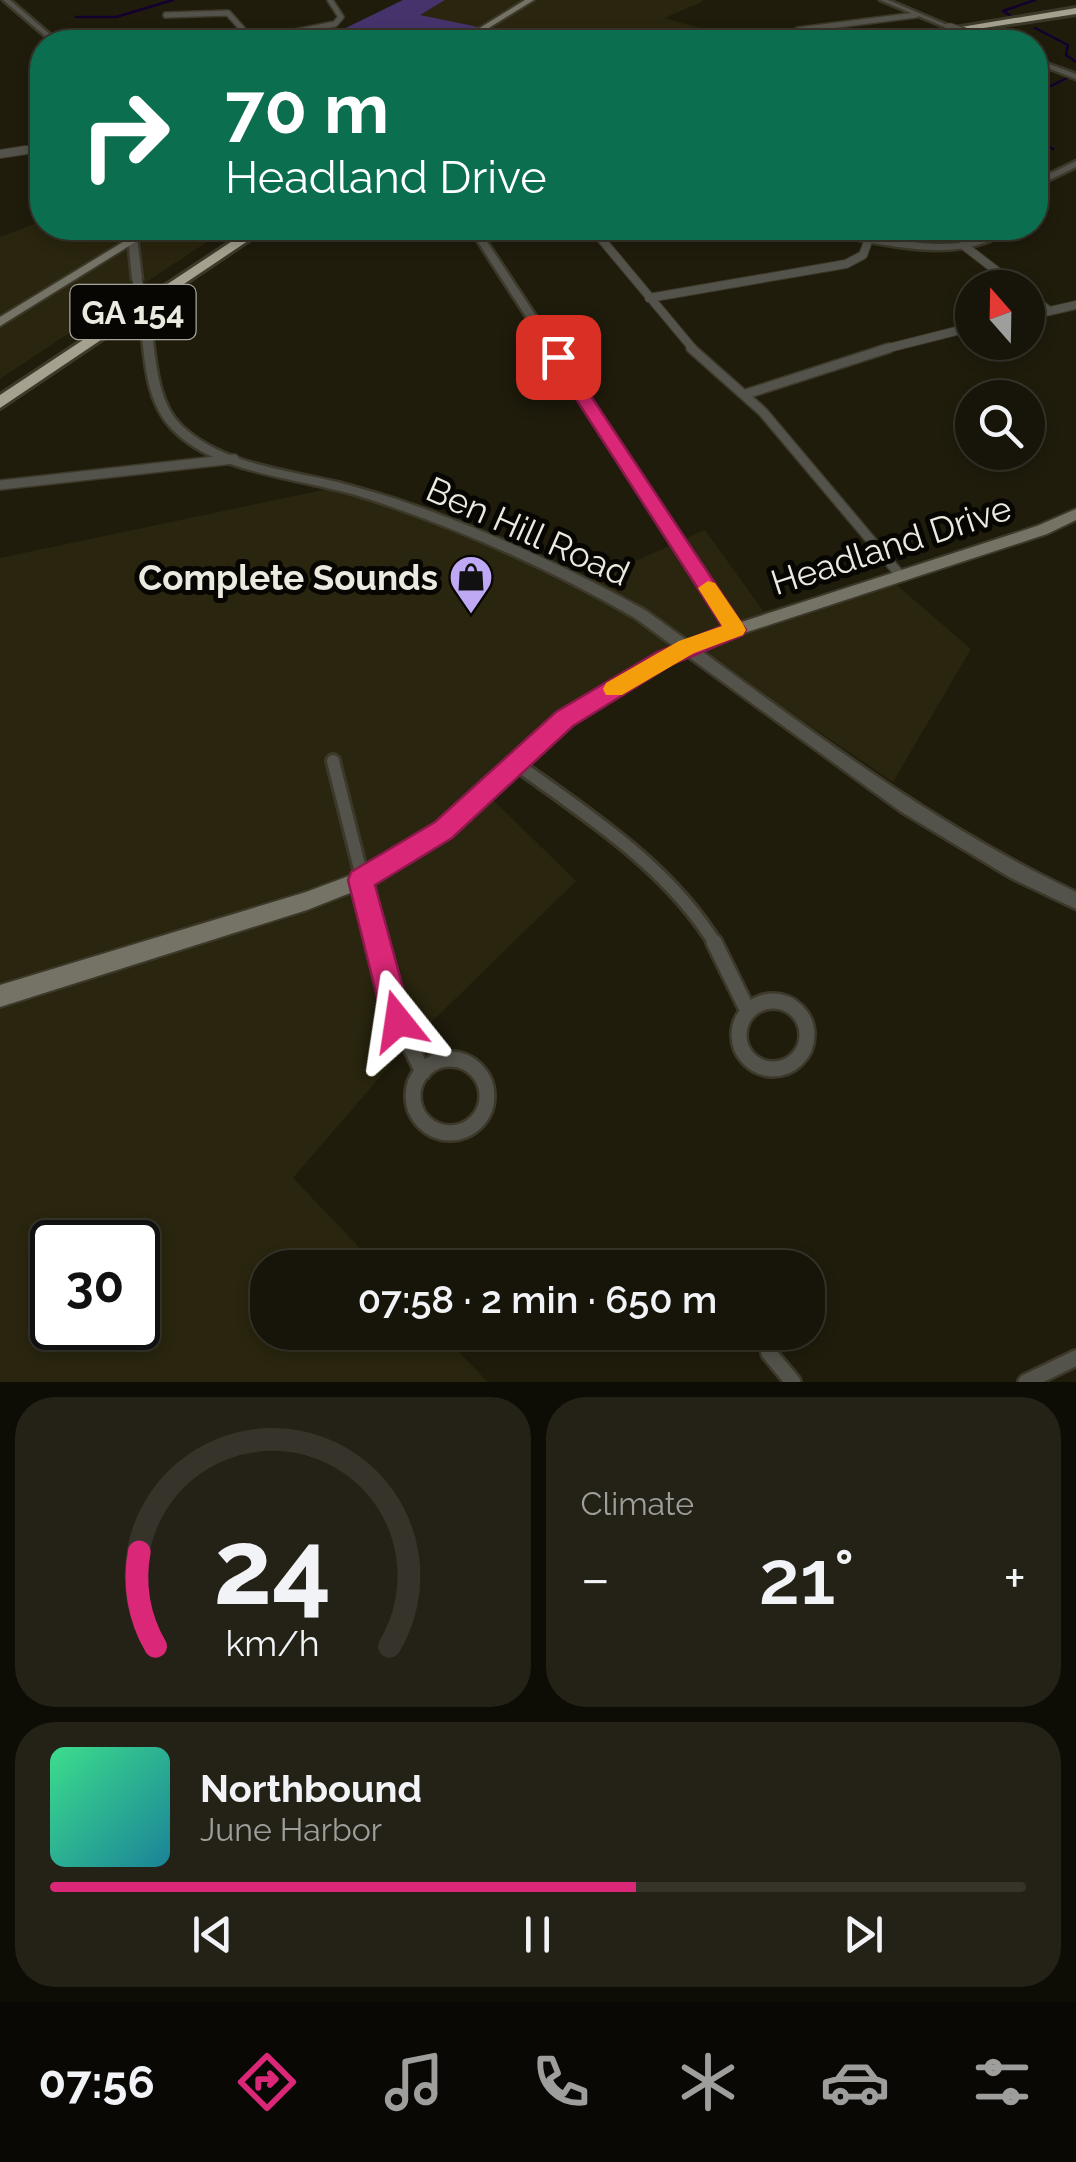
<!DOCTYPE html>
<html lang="en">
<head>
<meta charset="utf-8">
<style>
	:root { --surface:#171509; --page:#242217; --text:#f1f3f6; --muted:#9e9f9c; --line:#36342a; --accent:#db2777 }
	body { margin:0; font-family:Raleway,sans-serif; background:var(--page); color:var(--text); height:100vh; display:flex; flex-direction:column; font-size:38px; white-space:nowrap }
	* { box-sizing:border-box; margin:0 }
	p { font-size:32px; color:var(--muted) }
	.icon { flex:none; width:55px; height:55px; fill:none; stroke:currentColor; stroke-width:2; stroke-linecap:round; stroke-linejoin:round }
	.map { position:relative; height:1382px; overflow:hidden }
	.side { display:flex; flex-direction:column; gap:15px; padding:15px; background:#0d0c05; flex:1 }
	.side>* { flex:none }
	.banner { position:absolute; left:30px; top:30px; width:1018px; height:210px; border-radius:40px; box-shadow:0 5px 15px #0003,0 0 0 2px var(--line); background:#0b6e4f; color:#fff; overflow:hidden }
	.needle { width:65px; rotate:340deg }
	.tools { position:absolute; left:955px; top:270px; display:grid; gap:20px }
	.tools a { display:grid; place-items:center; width:90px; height:90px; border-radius:50%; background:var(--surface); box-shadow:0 5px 15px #0003,0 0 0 2px var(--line); font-size:50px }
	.speed { position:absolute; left:30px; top:1220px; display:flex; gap:20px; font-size:50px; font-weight:700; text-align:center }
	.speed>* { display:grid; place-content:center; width:130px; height:130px; border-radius:50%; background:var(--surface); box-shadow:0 5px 15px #0003,0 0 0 2px var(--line); line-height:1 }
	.speed .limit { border:5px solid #111; border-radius:15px; background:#fff; color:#111 }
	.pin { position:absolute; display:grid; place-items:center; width:85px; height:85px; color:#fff; margin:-42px; border-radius:20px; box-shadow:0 5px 15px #0006 }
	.me { position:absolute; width:110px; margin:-55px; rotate:345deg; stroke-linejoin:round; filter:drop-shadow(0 0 8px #0008) }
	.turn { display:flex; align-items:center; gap:35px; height:210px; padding:0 30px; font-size:45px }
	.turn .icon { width:130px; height:130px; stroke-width:2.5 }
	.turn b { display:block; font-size:70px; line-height:85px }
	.big { font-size:75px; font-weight:600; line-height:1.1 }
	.side .tile { flex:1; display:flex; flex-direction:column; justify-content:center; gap:15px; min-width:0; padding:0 35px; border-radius:40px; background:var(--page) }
	.side .dial { align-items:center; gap:0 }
	.dial svg { height:260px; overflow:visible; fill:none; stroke:var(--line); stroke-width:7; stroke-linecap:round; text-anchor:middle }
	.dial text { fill:var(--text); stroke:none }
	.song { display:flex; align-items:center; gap:30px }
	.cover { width:120px; height:120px; border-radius:15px; background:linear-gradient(135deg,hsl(150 70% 55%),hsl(190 70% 35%)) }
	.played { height:10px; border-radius:5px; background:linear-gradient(90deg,var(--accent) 60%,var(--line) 60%) }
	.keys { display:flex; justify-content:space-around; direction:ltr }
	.heat { display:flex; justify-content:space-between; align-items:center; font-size:55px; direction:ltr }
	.side .tiles { flex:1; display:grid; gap:15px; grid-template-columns:1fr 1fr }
	.tile:last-child { grid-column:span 2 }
	.trip { position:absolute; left:250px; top:1250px; width:575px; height:100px; border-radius:40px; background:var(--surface); box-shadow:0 5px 15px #0003,0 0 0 2px var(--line); font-weight:600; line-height:100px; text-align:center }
	.menu { display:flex; height:160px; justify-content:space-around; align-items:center; background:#090804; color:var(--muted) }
	.menu .icon { width:70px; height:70px }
	.menu .on { color:var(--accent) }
	.menu b { font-size:45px; color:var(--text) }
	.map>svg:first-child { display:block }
</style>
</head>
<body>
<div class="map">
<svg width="1076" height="1382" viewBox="0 0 1076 1382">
	<rect width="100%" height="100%" fill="#1f1c0c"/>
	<path fill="#29250e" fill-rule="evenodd" d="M 445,0 L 701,0 L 704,1 L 664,18 L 752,42 L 466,42 L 486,30 L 418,15 Z
		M 42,221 L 42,228 L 228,228 L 0,379 L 0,237 Z
		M 332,488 L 593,580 L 705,530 L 763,611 L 886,576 L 971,649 L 893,782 L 695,648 L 608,692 L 485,792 L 576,881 L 405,1048 L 293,1178 L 378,1267 L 268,1268 L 268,1332 L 440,1333 L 488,1382 L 0,1382 L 0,558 ZM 52,1242 L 138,1242 L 138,1328 L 52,1328 Z"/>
	<path fill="#47336c" d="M 403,0 L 445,0 L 420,15 L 488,29 L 466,42 L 317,42 Z"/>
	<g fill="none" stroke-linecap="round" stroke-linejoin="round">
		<path stroke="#14002f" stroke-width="2.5" d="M 76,17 L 116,17 L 173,0
			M 1014,18 L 1003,11 L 1035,0
			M 1035,28 L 1068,45 L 1066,55 L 1076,62
			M 1035,94 L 1069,77
			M 1035,139 L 1053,149"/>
		<defs>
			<path id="minor-far4" d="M 166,15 L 228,13 L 245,32 L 280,35 L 335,24 L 341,17 L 330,0
				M 798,30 L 916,15
				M 9,153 L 42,148"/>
			<path id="minor-far3" d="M 0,154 L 26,150
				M 1035,171 L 1048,175
				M 592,228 L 694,350
				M 963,245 L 1019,288
				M 1028,294 L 1049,311
				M 649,298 L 846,264 L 863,255 L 873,228
				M 1028,316 L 1076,305
				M 881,350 L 972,327"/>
			<path id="minor-far2" d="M 691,348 L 763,412 L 901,576
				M 746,394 L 889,348
				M 0,485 L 234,459"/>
			<path id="minor-far1" d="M 333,761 L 379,945
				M 515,763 C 587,815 669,867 716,945"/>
			<path id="minor" d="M 378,942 L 398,1021 L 423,1072
				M 714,942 L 747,1009
				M739 1035a34 34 0 1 1 68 0a34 34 0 1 1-68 0Z
				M413 1096a37 37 0 1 1 74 0a37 37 0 1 1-74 0Z
				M 769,1353 L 793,1382
				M 1026,1382 L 1076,1358"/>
			<path id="tertiary" d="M 3,0 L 10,0 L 59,42 L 52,42 Z
				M 880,0 L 888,0 L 952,27 L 947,28 Z
				M 1035,59 L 1076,74 L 1076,79 L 1035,63 Z
				M 1076,161 L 1076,167 L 1035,187 L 1035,181 Z
				M 127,228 L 136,228 L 142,279 L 137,282 L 132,279 Z
				M 469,228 L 478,228 L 740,626 L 742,630 L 740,634 L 730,634 Z
				M 808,228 C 847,226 894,243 936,244 C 951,244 969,243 983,238 C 995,234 1000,227 1013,228 C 968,262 904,249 854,239 C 839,236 821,234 808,228 Z
				M 145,316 L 150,319 C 156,353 155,401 182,426 C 223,464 286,470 337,482 C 357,487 376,493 396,499 C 482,528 565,566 645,610 C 786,711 919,818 1076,892 L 1076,909 L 1011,878 L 900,811 L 635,618 C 557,573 476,536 392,507 C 375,501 358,495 340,491 C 287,477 209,470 171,428 C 144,399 145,355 140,319 Z"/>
			<path id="secondary" d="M 525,0 L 534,0 L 466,42 L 457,42 Z
				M 146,228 L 158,228 L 0,326 L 0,317 Z
				M 1076,509 L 1076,520 L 1047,534 L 741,634 L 671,663 L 570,724 L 451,836 L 368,886 L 307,910 L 0,1007 L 0,985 L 306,892 L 354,874 L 437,824 L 558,714 L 659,653 L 729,626 L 1037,526 Z"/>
			<path id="motorway" d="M 1076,8 L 1076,14 L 892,42 L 871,42 Z
				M 252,228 L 267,228 L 0,408 L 0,395 Z"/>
		</defs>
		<use href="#minor-far4" stroke="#3c392a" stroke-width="8"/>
		<use href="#minor-far3" stroke="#3c392a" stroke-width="10"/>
		<use href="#minor-far2" stroke="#3c392a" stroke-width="12"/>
		<use href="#minor-far1" stroke="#3c392a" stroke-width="18"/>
		<use href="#minor" stroke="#3c392a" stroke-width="20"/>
		<use href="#tertiary" stroke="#3c392a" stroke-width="5"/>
		<use href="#secondary" stroke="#3c392a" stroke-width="4"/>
		<use href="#motorway" stroke="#3c392a" stroke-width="6"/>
		<use href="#minor-far4" stroke="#54534b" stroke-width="5"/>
		<use href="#minor-far3" stroke="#54534b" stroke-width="8"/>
		<use href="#minor-far2" stroke="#54534b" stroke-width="9"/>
		<use href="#minor-far1" stroke="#54534b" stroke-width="12"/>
		<use href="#minor" stroke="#54534b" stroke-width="15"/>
		<use href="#tertiary" fill="#54534b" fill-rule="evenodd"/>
		<use href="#secondary" fill="#757366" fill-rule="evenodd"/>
		<use href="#motorway" fill="#a5a18e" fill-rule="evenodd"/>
		<defs>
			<path id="tertiary-bridge-far1" d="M 949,27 L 975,36"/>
			<path id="tertiary-bridge" d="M 137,279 L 145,319"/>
		</defs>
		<use href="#tertiary-bridge-far1" stroke="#3c392a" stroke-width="10" stroke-linecap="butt"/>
		<use href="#tertiary-bridge" stroke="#3c392a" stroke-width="11" stroke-linecap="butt"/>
		<use href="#tertiary-bridge-far1" stroke="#54534b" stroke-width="8"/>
		<use href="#tertiary-bridge" stroke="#54534b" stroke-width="9"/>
	</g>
	<path fill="#db2777" stroke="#8e194d" stroke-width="2.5" d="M 552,354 L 563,354 L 746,630 L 743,635 L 673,664 L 573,726 L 452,838 L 375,885 L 412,1021 L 408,1031 L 398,1035 L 387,1031 L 383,1021 L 348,880 L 351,872 L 435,822 L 556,712 L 657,652 L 722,626 L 549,357 Z"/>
	<path fill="#f59e0b" d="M 708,581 L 715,583 L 743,624 L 746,630 L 743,635 L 694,653 L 622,695 L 606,695 L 603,689 L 606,683 L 679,641 L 722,626 L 698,588 Z"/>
	<defs>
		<symbol id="shop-pin" viewBox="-11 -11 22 30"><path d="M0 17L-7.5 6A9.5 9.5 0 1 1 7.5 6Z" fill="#bfa8f4" stroke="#070602"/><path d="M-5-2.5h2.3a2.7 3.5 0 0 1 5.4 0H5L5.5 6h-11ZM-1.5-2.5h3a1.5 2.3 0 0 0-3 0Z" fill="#111"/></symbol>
	</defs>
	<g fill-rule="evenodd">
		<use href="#shop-pin" x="446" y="552" width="50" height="68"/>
	</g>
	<g text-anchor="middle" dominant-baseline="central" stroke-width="10" stroke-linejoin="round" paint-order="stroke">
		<rect fill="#070602" stroke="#a7a69d" stroke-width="2.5" x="70.5" y="285" width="125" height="54" rx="8"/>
		<g font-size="32" font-weight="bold" fill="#eceae0">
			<text x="133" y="312">GA 154</text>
		</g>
		<g font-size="35" fill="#eceae0" stroke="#070602">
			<text transform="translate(528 531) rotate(24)">Ben Hill Road</text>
			<text transform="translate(891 545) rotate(-18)">Headland Drive</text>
		</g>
		<g font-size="35" font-weight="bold" fill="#eceae0" stroke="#070602" text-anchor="end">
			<text x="438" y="577">Complete Sounds</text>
		</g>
	</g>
</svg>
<div class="tools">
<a><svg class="needle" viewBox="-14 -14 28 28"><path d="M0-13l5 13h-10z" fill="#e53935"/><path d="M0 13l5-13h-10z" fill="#9e9f9c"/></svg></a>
<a><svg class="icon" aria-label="search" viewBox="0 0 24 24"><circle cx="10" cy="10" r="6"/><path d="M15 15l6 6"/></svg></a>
</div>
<div class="speed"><div class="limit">30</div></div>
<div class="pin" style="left:558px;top:357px;background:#d93025"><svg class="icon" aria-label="arrive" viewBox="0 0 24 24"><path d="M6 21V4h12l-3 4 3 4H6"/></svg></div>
<svg class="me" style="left:398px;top:1021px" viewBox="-20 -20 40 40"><path d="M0-17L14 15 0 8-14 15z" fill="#db2777" stroke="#fff" stroke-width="4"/></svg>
<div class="trip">07:58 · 2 min · 650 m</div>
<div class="banner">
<div class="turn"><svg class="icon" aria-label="right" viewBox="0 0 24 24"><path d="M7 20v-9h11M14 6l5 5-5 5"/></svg><div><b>70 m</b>Headland Drive</div></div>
</div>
</div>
<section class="side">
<div class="tiles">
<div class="tile dial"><svg viewBox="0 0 100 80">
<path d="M14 69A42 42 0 1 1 86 69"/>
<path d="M14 69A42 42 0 0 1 9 40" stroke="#db2777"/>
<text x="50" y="56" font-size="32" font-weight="700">24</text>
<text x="50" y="72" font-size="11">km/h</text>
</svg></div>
<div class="tile"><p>Climate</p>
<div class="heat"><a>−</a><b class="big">21°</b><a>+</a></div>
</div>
<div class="tile">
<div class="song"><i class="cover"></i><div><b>Northbound</b><p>June Harbor</p></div></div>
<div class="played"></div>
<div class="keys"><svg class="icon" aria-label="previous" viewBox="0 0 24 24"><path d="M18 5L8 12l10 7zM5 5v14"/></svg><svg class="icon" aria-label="pause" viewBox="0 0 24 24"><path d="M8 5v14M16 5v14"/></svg><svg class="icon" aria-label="next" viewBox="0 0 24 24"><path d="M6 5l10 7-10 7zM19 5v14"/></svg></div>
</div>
</div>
</section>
<nav class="menu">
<b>07:56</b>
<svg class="icon on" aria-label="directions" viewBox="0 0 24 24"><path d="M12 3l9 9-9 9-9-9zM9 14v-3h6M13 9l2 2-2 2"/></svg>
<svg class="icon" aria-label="music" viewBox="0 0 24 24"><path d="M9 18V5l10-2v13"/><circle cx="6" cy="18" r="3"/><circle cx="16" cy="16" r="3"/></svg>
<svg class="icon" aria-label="phone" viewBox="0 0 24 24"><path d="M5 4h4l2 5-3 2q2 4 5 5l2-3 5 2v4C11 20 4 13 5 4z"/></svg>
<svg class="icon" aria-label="climate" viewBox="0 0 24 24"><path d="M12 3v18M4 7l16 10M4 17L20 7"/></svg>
<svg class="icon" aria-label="car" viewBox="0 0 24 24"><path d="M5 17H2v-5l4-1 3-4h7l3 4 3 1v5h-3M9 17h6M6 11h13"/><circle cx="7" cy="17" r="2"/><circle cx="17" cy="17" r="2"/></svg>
<svg class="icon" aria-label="filters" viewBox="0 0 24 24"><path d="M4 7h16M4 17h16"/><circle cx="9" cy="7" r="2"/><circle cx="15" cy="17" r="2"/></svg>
</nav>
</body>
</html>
